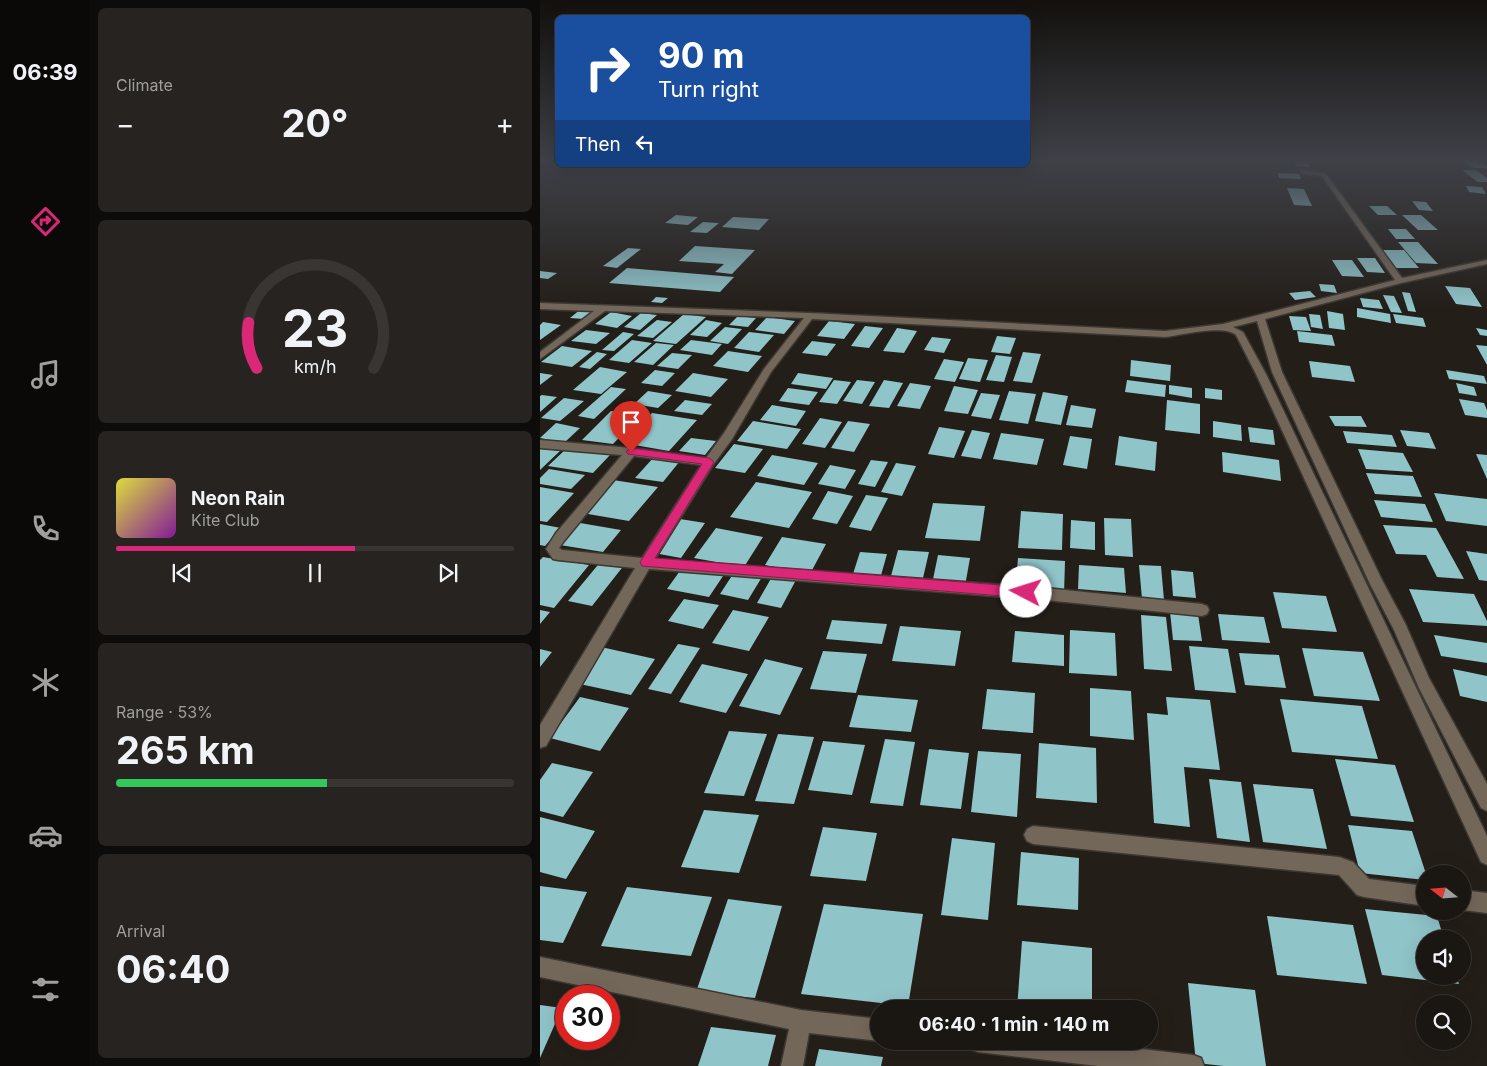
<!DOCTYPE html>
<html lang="en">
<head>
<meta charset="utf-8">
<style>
	:root { --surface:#1a1612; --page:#272320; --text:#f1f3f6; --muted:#9f9f9f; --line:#383532; --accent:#db2777 }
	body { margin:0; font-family:Inter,sans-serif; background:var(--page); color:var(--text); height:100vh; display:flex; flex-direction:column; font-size:19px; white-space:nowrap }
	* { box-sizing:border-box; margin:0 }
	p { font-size:16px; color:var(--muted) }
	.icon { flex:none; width:28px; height:28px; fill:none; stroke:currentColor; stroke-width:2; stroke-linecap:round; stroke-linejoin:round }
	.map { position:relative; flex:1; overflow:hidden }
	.side { display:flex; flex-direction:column; gap:8px; padding:8px; background:#0e0c0a; width:450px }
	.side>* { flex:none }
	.hud { position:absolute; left:15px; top:15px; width:475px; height:152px; border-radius:8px; box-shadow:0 5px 20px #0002,0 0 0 1px var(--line); background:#1a4fa0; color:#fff; overflow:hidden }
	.needle { width:32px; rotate:287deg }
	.fabs { position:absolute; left:876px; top:865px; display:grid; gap:10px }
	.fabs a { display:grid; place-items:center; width:55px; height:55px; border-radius:50%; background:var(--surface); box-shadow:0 5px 20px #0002,0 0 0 1px var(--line); font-size:25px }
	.speed { position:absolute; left:15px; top:985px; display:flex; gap:10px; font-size:25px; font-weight:700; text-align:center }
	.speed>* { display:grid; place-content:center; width:65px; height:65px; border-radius:50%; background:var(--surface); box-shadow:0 5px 20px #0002,0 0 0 1px var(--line); line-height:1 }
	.speed .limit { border:8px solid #d22; background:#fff; color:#111 }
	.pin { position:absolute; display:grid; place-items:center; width:42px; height:42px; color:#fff; margin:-51px -21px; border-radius:50% 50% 50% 0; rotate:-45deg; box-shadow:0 0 5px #0007 }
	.pin .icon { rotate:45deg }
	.me { position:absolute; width:55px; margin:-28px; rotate:275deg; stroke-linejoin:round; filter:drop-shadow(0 0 4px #0008) }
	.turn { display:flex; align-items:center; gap:18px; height:105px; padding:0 20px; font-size:22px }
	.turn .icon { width:65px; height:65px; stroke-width:2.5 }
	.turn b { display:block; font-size:35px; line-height:42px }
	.then { display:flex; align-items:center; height:48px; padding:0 20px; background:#0003; gap:10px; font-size:19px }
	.big { font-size:38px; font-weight:700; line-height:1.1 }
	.side .widget { flex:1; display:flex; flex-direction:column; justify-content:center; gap:8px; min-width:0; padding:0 18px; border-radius:8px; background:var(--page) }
	.side .dial { align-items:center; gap:0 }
	.dial svg { height:130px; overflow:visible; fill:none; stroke:var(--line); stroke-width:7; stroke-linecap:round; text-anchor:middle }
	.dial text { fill:var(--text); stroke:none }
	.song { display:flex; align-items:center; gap:15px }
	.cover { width:60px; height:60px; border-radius:8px; background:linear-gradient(135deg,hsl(60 70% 55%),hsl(290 70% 35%)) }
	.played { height:5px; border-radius:2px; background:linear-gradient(90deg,var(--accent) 60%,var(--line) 60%) }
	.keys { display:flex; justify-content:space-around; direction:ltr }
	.heat { display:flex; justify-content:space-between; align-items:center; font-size:28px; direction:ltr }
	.charge { height:8px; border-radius:4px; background:linear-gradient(90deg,#34c759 53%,var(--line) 0) }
	.trip { position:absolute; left:330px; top:1000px; width:288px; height:50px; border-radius:25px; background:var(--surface); box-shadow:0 5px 20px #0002,0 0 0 1px var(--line); font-weight:700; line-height:50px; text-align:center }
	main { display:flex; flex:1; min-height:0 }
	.tab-bar { display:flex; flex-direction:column; width:90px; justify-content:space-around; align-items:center; background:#0a0907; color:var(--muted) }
	.tab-bar .icon { width:35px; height:35px }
	.tab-bar .on { color:var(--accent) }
	.tab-bar b { font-size:22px; color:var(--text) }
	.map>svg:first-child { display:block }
</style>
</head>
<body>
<main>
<nav class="tab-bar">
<b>06:39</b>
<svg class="icon on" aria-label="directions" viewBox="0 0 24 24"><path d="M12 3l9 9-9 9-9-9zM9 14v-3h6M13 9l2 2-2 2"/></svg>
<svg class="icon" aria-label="music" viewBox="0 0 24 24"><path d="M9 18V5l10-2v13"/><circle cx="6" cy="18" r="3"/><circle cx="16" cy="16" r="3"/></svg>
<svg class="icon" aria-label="phone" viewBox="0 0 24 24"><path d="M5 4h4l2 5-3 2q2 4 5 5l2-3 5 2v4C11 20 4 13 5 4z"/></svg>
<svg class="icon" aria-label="climate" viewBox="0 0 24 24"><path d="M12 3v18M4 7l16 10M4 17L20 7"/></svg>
<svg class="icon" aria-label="car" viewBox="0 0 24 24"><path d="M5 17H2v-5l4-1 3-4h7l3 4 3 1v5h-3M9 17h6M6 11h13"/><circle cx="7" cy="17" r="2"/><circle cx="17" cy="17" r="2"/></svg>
<svg class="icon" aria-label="filters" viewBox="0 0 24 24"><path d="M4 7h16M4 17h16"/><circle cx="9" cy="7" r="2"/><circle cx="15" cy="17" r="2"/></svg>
</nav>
<section class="side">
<div class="widget"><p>Climate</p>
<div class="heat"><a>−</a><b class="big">20°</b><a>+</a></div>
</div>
<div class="widget dial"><svg viewBox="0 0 100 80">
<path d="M14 69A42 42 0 1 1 86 69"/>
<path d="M14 69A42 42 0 0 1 9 41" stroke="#db2777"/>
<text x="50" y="56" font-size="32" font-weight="700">23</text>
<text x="50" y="72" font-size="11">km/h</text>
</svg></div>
<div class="widget">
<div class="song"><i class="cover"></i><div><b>Neon Rain</b><p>Kite Club</p></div></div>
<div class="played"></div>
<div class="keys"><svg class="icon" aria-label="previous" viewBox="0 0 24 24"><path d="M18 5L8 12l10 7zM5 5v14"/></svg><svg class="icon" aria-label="pause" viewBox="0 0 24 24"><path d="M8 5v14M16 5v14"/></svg><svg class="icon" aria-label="next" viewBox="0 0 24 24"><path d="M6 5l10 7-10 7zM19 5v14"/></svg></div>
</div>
<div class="widget"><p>Range · 53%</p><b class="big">265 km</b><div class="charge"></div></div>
<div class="widget"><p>Arrival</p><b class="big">06:40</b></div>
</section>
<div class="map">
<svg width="947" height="1066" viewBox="0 0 947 1066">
	<rect width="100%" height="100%" fill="#231e18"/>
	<path fill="#8fc4c9" d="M 754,160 L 767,160 L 769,167 L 756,166 Z
		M 921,160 L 943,160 L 947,163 L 947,168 L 934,168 Z
		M 922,170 L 936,170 L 947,178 L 947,182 L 938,182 Z
		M 738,173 L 759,174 L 761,179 L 739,178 Z
		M 926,186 L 942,187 L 946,194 L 929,192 Z
		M 747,188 L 764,189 L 772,206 L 754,205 Z
		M 872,201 L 886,202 L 893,211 L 879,210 Z
		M 829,206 L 847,206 L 857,215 L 838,215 Z
		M 136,215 L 158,217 L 148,225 L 125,223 Z
		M 862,215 L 881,215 L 898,230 L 878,230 Z
		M 193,217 L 229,219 L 219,230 L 182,227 Z
		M 163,222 L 179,223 L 167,233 L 150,232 Z
		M 848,229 L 866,229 L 875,239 L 856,239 Z
		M 858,242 L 878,242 L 898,264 L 876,263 Z
		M 155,246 L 215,250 L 192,274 L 175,272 L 184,264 L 139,261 Z
		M 88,248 L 101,249 L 77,268 L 63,266 Z
		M 841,250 L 864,250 L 879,268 L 855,268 Z
		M 817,258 L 835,258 L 845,273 L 827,272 Z
		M 792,260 L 812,260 L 824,277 L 802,276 Z
		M 87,268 L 194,277 L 180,292 L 69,283 Z
		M 0,271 L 17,273 L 8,279 L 0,278 Z
		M 779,284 L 794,285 L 797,293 L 781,291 Z
		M 905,286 L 930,288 L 942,307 L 916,304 Z
		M 770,291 L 776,297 L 755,300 L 749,293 Z
		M 862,292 L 870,293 L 876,312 L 868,311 Z
		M 843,295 L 854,296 L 862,313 L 851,312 Z
		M 116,297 L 128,298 L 122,303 L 111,302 Z
		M 820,298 L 839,300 L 843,309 L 823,307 Z
		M 817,308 L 850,314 L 851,323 L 817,317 Z
		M 41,309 L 55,311 L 44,319 L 30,318 Z
		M 787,311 L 803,314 L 805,330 L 789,328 Z
		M 71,312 L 92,316 L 77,328 L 55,324 Z
		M 101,313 L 117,315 L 100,330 L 84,327 Z
		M 144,314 L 166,317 L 136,344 L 113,341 Z
		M 769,314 L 780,315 L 783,329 L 771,327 Z
		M 853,314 L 883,318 L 886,327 L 856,323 Z
		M 198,316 L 216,318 L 208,327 L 189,325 Z
		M 749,316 L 766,317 L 771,331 L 753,330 Z
		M 227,317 L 255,321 L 244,334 L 215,330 Z
		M 117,320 L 132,322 L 113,338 L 97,336 Z
		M 166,320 L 182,323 L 167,337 L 150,335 Z
		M 289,321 L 315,324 L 304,339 L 277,336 Z
		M 3,322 L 21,325 L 0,340 L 0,325 Z
		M 325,326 L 343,328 L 329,348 L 311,346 Z
		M 185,327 L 202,329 L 188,344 L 170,341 Z
		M 357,328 L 377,331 L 364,353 L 343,351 Z
		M 936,328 L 947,330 L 947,336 L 940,335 Z
		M 46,330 L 70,333 L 56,344 L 31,341 Z
		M 757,331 L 792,335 L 795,346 L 759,342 Z
		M 83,332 L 94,334 L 74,351 L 62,350 Z
		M 209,332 L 234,335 L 219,352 L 194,348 Z
		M 457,336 L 476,338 L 470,354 L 451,352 Z
		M 392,337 L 411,339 L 404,353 L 384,350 Z
		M 92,340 L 112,343 L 89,363 L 69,360 Z
		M 151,340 L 182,344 L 172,355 L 140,350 Z
		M 272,341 L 296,344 L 287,356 L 262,353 Z
		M 116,343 L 134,345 L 113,365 L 94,362 Z
		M 936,345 L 947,346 L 947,365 Z
		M 22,346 L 52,351 L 32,367 L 1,362 Z
		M 188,351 L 222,356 L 208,372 L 173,366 Z
		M 57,352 L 67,354 L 50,369 L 39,367 Z
		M 483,352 L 501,354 L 492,383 L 473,381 Z
		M 132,353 L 152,355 L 138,369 L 117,366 Z
		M 456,355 L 472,357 L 464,382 L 446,380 Z
		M 428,358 L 448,360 L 440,382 L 419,379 Z
		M 404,359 L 424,362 L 415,382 L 394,379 Z
		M 591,360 L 631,365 L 630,381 L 590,376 Z
		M 769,361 L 810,366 L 815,382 L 772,377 Z
		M 60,367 L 87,372 L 61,394 L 33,390 Z
		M 115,370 L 135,373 L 122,386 L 101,383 Z
		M 906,370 L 944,376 L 947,384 L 909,379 Z
		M 0,373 L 13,375 L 0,385 Z
		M 153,373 L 188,379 L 171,397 L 135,391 Z
		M 258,373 L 293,378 L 286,389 L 251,384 Z
		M 294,380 L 311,382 L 297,404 L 279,402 Z
		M 317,380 L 335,382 L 322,404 L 303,401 Z
		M 344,380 L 363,383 L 349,408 L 329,406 Z
		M 587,380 L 626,385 L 625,397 L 585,392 Z
		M 370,383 L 391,386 L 380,409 L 357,406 Z
		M 916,383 L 934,387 L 937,396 L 919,393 Z
		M 629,385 L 652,388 L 652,398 L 629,394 Z
		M 414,386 L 438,390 L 428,414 L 404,411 Z
		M 71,387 L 86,389 L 54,419 L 38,416 Z
		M 248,388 L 278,392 L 269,405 L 239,401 Z
		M 665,388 L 682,390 L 682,400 L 665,398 Z
		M 108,391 L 132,395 L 118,408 L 94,404 Z
		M 469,391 L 496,394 L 488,424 L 459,420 Z
		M 503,392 L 528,396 L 521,425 L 495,421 Z
		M 441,393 L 460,395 L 451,419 L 431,416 Z
		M 2,395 L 17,397 L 0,412 L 0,396 Z
		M 24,398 L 44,401 L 20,421 L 1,418 Z
		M 919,399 L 944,403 L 947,410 L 947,418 L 925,415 Z
		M 145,400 L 172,404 L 162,415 L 134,411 Z
		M 627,400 L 660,404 L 660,434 L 625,430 Z
		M 232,405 L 266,411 L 256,426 L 220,420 Z
		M 531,405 L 556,409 L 552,428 L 526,425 Z
		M 71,411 L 101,415 L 73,444 L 42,440 Z
		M 112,413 L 157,420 L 129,451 L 83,443 Z
		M 789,416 L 821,416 L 827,427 L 795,426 Z
		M 280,418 L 302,422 L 285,448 L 262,444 Z
		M 213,421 L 261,429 L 247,449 L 197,441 Z
		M 308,421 L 330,424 L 314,452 L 291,448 Z
		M 673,421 L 701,425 L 702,441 L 673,437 Z
		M 16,423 L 40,428 L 24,443 L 0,438 Z
		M 399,427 L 425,431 L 414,458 L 388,454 Z
		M 708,427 L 733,430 L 735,445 L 710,442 Z
		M 432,430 L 450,433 L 441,459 L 421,456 Z
		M 860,430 L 889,433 L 896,449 L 867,446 Z
		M 803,431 L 852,435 L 857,447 L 807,443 Z
		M 461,433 L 504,439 L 497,465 L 453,459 Z
		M 530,436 L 552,439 L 547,469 L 523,465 Z
		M 579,436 L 617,442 L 615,471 L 575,465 Z
		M 151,438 L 176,441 L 165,455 L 139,451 Z
		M 194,444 L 223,449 L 205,473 L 175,468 Z
		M 0,448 L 20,451 L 0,470 Z
		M 27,448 L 70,455 L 53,473 L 8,466 Z
		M 818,449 L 863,453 L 873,472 L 826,469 Z
		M 682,452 L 739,460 L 741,481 L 683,472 Z
		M 936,454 L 947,455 L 947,479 Z
		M 232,455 L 278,463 L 264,485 L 217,476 Z
		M 114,457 L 140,461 L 123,482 L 95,478 Z
		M 331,460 L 348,462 L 335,487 L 318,484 Z
		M 356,463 L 376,466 L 362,496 L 341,492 Z
		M 290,465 L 316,470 L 305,489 L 278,484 Z
		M 9,469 L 45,475 L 31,489 L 0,484 L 0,478 Z
		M 826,473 L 873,476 L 882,497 L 835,494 Z
		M 73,480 L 118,487 L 89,521 L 42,513 Z
		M 216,482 L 272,492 L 249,528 L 190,517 Z
		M 0,487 L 34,493 L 7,522 L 0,521 Z
		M 288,491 L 313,496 L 297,524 L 272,519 Z
		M 894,493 L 947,499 L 947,526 L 906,521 Z
		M 326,495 L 348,498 L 331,531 L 309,527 Z
		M 834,500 L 885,504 L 893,522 L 841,517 Z
		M 393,503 L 445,506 L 440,541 L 385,538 Z
		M 481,511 L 523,514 L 522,550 L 478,548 Z
		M 564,518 L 591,519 L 593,557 L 565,555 Z
		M 140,519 L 165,523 L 141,558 L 114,553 Z
		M 531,520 L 555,522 L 555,550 L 530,548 Z
		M 40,523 L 81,530 L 63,552 L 20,545 Z
		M 0,524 L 21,528 L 5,546 L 0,545 Z
		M 843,525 L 896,528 L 924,579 L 897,577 L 886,555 L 856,554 Z
		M 176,528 L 223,537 L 204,567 L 154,558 Z
		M 242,537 L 286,544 L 270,574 L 225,565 Z
		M 358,550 L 389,552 L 383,578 L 351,576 Z
		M 926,551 L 947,554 L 947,581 L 939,580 Z
		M 320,552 L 347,554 L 340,579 L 312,577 Z
		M 398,555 L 430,558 L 425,586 L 392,584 Z
		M 3,557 L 49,565 L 14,608 L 0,605 L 0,560 Z
		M 478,558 L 525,561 L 524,595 L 475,592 Z
		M 62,560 L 85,564 L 52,606 L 28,601 Z
		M 539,565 L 584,568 L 586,593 L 538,589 Z
		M 599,565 L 621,566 L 624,600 L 602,599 Z
		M 142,568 L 183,576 L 169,597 L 127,589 Z
		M 631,570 L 653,572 L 656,598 L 633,596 Z
		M 195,571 L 222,577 L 208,600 L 180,594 Z
		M 233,575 L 256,580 L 241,608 L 217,603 Z
		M 869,589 L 934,594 L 947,621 L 947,626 L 883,622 Z
		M 733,592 L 786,596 L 797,632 L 742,628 Z
		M 144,599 L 179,605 L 163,629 L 128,621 Z
		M 0,610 L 10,612 L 0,624 Z
		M 193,610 L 229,617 L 209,651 L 172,643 Z
		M 630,612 L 658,614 L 662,641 L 633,640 Z
		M 678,614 L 724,617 L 730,643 L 682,640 Z
		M 601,615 L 626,617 L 632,671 L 604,669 Z
		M 292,620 L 347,624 L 342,644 L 286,639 Z
		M 360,626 L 421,631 L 415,666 L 352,661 Z
		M 530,630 L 575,633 L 577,676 L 529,673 Z
		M 475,631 L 524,635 L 524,666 L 472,662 Z
		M 894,635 L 947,643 L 947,663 L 901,656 Z
		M 138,644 L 160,648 L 131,694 L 108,689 Z
		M 649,646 L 688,649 L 696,693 L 655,690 Z
		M 61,647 L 115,659 L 91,695 L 35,683 Z
		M 762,648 L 823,652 L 840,701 L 774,696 Z
		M 0,649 L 12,652 L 0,667 Z
		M 283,651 L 327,654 L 316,693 L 270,689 Z
		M 699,653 L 739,655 L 746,688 L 705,685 Z
		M 225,659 L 263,668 L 240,715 L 199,706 Z
		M 162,664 L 208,674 L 186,713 L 139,702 Z
		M 913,669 L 947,676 L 947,702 L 920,696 Z
		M 550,688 L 591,691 L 594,740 L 550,736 Z
		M 447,689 L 495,693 L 493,733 L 442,729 Z
		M 318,695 L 378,700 L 371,732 L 309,727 Z
		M 40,697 L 89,708 L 60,751 L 10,738 Z
		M 626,697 L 670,700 L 680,770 L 644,767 L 650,827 L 614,823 L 607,713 L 628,715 Z
		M 740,699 L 822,706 L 838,759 L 752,752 Z
		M 189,731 L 227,734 L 204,796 L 164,793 Z
		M 238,734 L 274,737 L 254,804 L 215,801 Z
		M 345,739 L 375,742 L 363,806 L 330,803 Z
		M 283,741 L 325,745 L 312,795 L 268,790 Z
		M 499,743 L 556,748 L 557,803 L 496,798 Z
		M 389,749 L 429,753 L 421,809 L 380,805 Z
		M 438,751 L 481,754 L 477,817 L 431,812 Z
		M 795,759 L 855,765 L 874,822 L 811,816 Z
		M 12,763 L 53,772 L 23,817 L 0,811 L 0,780 Z
		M 669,779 L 701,782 L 710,842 L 677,838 Z
		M 713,784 L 773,789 L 787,849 L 723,842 Z
		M 164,810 L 219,815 L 199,873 L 141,867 Z
		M 0,817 L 55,831 L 26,879 L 0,872 Z
		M 808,825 L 872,831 L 886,874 L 885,880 L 820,873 Z
		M 283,827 L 337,833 L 326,881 L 270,876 Z
		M 412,838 L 455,843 L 448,920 L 401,915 Z
		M 481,852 L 539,858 L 538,910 L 477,905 Z
		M 0,886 L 47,892 L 23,943 L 0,940 Z
		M 87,887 L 172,897 L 151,956 L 61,946 Z
		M 188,899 L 242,906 L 215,998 L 156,992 Z
		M 284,904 L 383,914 L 368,1006 L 261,994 Z
		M 825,909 L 897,916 L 904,939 L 885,939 L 885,976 L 916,976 L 919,984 L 842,975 Z
		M 727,916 L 813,925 L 827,984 L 737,975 Z
		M 482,941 L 552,948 L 552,1009 L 477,1009 Z
		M 648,983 L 715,990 L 726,1066 L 684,1066 L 656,1063 Z
		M 0,1005 L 22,1008 L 0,1058 Z
		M 171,1027 L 236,1035 L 228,1066 L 158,1066 Z
		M 279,1049 L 343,1057 L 341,1066 L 275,1066 Z"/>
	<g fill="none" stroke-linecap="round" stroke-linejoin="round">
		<defs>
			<path id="minor" d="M 941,160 L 947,160 L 947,164 Z
				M 762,170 L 786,174 L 862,278 L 947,260 L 947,264 L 861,283 L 725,319 L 742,372 L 842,580 L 865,623 L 889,678 L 947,784 L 947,811 L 941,808 L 879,688 L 854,630 L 830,584 L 732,372 L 717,321 L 693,327 L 703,332 L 726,374 L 947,836 L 947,865 L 941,862 L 716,374 L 696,335 C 683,324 642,335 625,337 L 272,319 L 231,372 L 192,439 L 173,465 L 115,559 L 505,588 L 662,604 L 667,606 L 669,610 L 667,614 L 662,616 L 505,600 L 109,569 L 6,746 L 0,748 L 0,725 L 95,568 L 18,560 L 13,559 L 6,549 L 16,533 L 82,455 L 0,448 L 0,440 L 91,448 L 166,458 L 184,433 L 224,369 L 264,318 L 65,311 L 0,359 L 0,352 L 54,311 L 0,309 L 0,303 L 270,313 L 625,331 L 683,324 L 855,280 L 782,176 L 760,173 ZM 94,456 L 161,465 L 102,558 L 22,550 L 19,548 L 24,541 Z
				M 493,826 L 799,857 L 813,862 L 829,879 L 885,886 L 885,906 L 824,897 L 817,895 L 799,875 L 493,844 L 487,841 L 484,835 L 487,829 Z
				M 922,890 L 947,893 L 947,913 L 922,910 Z
				M 0,957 L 261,1010 L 339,1019 L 339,1041 L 269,1033 L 263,1066 L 241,1066 L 249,1029 L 0,977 Z
				M 427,1041 L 534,1041 L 653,1055 L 661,1058 L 664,1066 L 558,1066 L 438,1052 L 430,1049 Z"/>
		</defs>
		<use href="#minor" stroke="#3d3832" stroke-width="3"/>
		<use href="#minor" fill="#73675a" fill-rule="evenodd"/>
	</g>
	<linearGradient id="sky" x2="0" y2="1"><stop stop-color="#13100d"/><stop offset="0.52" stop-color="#3f4148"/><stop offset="1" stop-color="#3f4148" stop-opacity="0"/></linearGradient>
	<rect width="947" height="309" fill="url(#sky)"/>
	<path fill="#db2777" stroke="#8e194d" d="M 91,448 L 169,458 L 174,462 L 115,558 L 486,587 L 490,589 L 492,592 L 490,596 L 486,598 L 102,566 L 100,562 L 102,559 L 162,464 L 88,454 L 86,452 Z"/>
</svg>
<div class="fabs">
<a><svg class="needle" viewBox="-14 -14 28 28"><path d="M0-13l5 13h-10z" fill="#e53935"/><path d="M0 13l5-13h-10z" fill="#9f9f9f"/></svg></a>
<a><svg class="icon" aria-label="sound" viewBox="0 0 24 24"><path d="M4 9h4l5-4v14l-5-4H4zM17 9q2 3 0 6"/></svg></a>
<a><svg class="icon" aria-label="search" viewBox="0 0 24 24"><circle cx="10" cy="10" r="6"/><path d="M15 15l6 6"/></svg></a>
</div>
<div class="speed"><div class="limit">30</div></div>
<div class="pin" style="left:91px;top:452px;background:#d93025"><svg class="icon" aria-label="arrive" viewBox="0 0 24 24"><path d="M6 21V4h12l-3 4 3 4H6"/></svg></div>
<svg class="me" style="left:486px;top:592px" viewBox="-20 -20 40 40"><circle r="19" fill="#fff"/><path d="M0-13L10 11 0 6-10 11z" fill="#db2777"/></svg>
<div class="trip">06:40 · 1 min · 140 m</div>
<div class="hud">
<div class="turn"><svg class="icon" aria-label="right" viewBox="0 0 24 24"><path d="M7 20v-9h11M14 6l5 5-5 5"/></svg><div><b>90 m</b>Turn right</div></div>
<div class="then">Then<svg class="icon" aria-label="left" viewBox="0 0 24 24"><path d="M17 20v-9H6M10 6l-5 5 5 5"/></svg></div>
</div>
</div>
</main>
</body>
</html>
